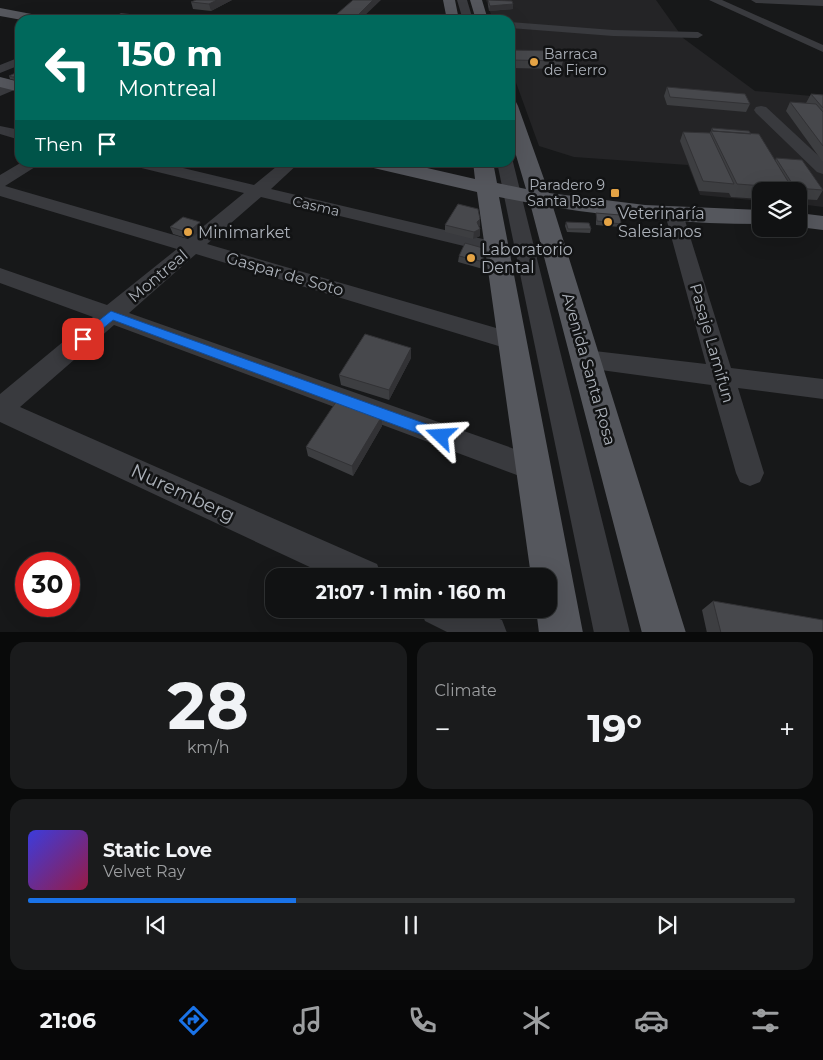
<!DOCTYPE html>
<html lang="en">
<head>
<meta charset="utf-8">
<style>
	:root { --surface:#111213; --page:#1a1b1c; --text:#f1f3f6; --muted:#9c9ea0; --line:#303233; --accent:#1a73e8 }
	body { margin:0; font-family:Montserrat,sans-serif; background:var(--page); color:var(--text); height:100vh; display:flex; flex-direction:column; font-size:19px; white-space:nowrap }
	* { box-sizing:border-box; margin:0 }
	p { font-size:16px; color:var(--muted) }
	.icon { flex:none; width:28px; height:28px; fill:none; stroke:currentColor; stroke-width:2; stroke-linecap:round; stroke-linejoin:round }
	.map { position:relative; height:632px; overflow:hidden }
	.side { display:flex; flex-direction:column; gap:10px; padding:10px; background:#090a0a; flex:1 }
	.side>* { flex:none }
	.hud { position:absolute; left:15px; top:15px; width:500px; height:152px; border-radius:15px; box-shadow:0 5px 20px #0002,0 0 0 1px var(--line); background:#00695c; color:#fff; overflow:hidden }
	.buttons { position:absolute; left:752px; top:182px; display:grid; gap:10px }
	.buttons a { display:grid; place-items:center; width:55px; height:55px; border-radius:10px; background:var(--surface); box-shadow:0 5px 20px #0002,0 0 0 1px var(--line); font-size:25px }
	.speed { position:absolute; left:15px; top:552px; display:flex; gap:10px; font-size:25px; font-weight:700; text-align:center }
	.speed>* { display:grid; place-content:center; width:65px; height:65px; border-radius:50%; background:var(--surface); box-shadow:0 5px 20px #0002,0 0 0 1px var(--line); line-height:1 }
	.speed .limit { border:8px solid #d22; background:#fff; color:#111 }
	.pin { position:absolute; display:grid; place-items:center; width:42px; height:42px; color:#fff; margin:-21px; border-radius:10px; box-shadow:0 2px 8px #0006 }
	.me { position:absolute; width:55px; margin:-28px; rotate:290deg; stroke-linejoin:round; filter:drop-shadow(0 0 4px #0008) }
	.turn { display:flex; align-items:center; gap:18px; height:105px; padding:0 20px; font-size:22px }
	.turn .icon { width:65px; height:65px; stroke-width:2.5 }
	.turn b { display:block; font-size:35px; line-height:42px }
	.then { display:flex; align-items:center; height:48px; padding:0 20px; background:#0003; gap:10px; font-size:19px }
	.big { font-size:38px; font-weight:700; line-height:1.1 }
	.side .card { flex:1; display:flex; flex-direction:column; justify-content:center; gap:8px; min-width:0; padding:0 18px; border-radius:15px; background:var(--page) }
	.side .dial { align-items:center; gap:0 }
	.dial b { font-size:65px; line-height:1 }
	.song { display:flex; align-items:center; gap:15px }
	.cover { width:60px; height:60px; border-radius:8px; background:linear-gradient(135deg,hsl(240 70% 55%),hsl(340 70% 35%)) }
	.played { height:5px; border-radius:2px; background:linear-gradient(90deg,var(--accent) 35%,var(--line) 35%) }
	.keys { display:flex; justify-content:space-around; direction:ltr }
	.heat { display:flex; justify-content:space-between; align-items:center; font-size:28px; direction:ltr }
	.side .tiles { flex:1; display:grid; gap:10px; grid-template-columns:1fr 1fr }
	.card:last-child { grid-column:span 2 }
	.trip { position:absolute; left:265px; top:568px; width:292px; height:50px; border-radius:15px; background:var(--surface); box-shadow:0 5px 20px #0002,0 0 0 1px var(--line); font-weight:700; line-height:50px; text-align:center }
	.menu { display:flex; height:80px; justify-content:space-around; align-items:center; background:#070708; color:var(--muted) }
	.menu .icon { width:35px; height:35px }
	.menu .selected { color:var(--accent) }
	.menu b { font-size:22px; color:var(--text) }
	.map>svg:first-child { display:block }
</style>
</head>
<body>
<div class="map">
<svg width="823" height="633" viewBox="0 0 823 633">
	<rect width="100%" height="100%" fill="#171819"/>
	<path fill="#242426" d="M 486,0 L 656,0 L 683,38 L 755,91 L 823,97 L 823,207 L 799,204 L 799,191 L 761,191 L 761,201 L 700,195 L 688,165 L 574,157 L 539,146 L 510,66 L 510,20 L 493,20 Z"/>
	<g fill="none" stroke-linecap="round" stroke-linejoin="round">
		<path fill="#393a3e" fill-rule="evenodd" d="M 457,0 L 467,0 L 473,20 L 463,20 Z
			M 709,0 L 722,0 L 823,45 L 823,52 Z
			M 751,0 L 823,0 L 823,6 L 756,3 Z
			M 121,13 L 155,17 L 160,20 L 117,18 L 116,16 Z
			M 510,22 L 613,30 L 698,32 L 703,35 L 698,38 L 613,36 L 510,28 Z
			M 20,57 L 20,65 L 0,73 L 0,65 Z
			M 14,81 L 19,82 L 19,88 L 0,96 L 0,87 Z
			M 761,106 L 766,107 L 823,160 L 823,174 L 817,172 L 756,113 L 754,110 L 756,107 Z
			M 0,126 L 20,130 L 20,140 L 0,134 Z
			M 510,158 L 513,162 L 630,633 L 594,633 L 497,162 L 510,162 Z
			M 22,162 L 43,162 L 5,186 L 188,239 L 244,193 L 129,165 L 127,162 L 158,162 L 254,185 L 282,162 L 300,162 L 271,189 L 504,244 L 507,248 L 504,252 L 497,254 L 261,197 L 207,244 L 520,335 L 524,341 L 520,347 L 512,350 L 196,254 L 129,313 L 543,459 L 547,468 L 543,477 L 533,481 L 114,325 L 20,407 L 377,564 L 382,576 L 329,576 L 0,422 L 0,394 L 93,317 L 0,283 L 0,268 L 107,305 L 177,249 L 0,196 L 0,175 Z
			M 674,209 L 680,210 L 683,214 L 731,368 L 823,379 L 823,399 L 738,388 L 764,473 L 760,482 L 750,486 L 740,482 L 736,473 L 711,385 L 586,368 L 577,366 L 574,359 L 577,352 L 586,350 L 706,364 L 665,214 L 668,210 Z
			M 420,609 L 476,609 L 502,620 L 507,633 L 449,633 L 425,621 Z"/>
		<path fill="#55575d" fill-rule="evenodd" d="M 443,0 L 455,0 L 459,20 L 447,20 Z
			M 470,0 L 482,0 L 488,20 L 476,20 Z
			M 0,8 L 42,16 L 48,20 L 22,20 L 0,16 Z
			M 0,77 L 20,82 L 20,92 L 0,87 Z
			M 510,101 L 516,102 L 518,106 L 549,193 L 645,205 L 761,210 L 761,224 C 692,224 622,218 553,207 L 686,633 L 642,633 L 530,203 L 499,197 L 583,633 L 539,633 L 536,609 L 549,609 L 549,576 L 531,576 L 477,192 L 365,166 L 362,162 L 401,162 L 475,179 L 473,162 L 493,162 L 497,183 L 526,189 L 510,135 Z
			M 799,213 L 823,216 L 823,230 L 799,227 Z"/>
	</g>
	<path fill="#3d3e41" d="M 232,0 L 211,11 L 193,9 L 191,2 Z
		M 488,0 L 513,9 L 489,11 L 488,5 Z
		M 510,50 L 563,61 L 561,69 L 510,68 Z
		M 20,71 L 20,77 L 15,80 L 10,79 L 9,76 Z
		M 667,87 L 750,104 L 746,112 L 667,105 L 664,96 Z
		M 811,94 L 823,95 L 823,161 L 822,161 L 786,111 L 790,102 L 806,103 Z
		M 712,128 L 751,134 L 775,161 L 776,158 L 823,190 L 817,200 L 799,199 L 799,191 L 761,191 L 761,199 L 731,197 L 729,193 L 699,191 L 680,141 L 683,132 L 710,133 Z
		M 596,213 L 621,224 L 620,227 L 596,225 Z
		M 480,219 L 479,226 L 480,229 L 480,236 L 473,239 L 445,232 L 445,225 Z
		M 566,222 L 591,229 L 590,233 L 567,232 L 565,226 Z
		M 170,227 L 203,229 L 194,236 L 186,238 L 173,234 Z
		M 459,256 L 484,262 L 483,269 L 458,262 Z
		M 411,358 L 389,400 L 341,385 L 339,375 Z
		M 382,416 L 382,426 L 353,476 L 308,456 L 306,447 Z
		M 713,601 L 823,633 L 707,633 L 702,610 Z"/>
	<path fill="#323235" d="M 217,0 L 232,0 L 211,11 L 209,4 Z
		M 373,0 L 381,0 L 360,20 L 353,20 Z
		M 513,4 L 513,9 L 489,11 L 490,6 Z
		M 20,74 L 20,77 L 15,80 L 13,77 Z
		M 480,219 L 480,226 L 476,228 L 477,222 Z
		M 200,222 L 203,229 L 194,236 L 186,238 L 183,231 Z
		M 480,229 L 480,236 L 473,239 L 474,232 Z
		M 411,348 L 411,358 L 389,400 L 389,390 Z
		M 382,416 L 382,426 L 353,476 L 352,466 Z"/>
	<path fill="#47484c" stroke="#323235" d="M 196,0 L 217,0 L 209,4 L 191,2 Z
		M 353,0 L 373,0 L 353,20 L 330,20 Z
		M 488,0 L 512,1 L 513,4 L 490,6 Z
		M 510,50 L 559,51 L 563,61 L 512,60 Z
		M 20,71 L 20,74 L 13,77 L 9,76 Z
		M 667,87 L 745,94 L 750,104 L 670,97 Z
		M 811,94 L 823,95 L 823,108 Z
		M 790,102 L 816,104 L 823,112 L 823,146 Z
		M 712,128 L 749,131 L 751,134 L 713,131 Z
		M 711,131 L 759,134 L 792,188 L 737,184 Z
		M 683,132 L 710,133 L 734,184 L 703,181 Z
		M 776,158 L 802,160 L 823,190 L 795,188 Z
		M 458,204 L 478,209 L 480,219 L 477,222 L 480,229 L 474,232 L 445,225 Z
		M 596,213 L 620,215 L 621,224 L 597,221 Z
		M 183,217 L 200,222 L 192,229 L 183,231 L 170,227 Z
		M 566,222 L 589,223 L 591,229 L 568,229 Z
		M 465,243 L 483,248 L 484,262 L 459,256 Z
		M 365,334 L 411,348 L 389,390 L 339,375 Z
		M 338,399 L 382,416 L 352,466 L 306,447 Z
		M 713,601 L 823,620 L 823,633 L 721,633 Z"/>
	<path fill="#1a73e8" stroke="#114b97" d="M 111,311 L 446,431 L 448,436 L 446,440 L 441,442 L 113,320 L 87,342 L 79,342 L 77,339 L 79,336 Z"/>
	<g fill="#e4a345" stroke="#121314" stroke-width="2">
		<circle cx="534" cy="62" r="5"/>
		<rect x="610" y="188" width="10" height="10" rx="2.5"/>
		<circle cx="608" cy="222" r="5"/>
		<circle cx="188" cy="232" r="5"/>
		<circle cx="471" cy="258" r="5"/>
	</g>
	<g text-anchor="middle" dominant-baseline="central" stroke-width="5" stroke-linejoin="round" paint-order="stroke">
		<g font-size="14" fill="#abb0b8" stroke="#121314" text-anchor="start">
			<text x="544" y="54">Barraca<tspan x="544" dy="16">de Fierro</tspan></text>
			<text x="605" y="185" text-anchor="end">Paradero 9<tspan x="605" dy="16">Santa Rosa</tspan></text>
		</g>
		<g font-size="14" fill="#abb0b8" stroke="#121314">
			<text transform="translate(316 206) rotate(13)">Casma</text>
		</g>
		<g font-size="16" fill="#abb0b8" stroke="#121314" text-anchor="start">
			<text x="618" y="213">Veterinaría<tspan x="618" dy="18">Salesianos</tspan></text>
			<text x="198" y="232">Minimarket</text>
			<text x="481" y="249">Laboratorio<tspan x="481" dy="18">Dental</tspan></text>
		</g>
		<g font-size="16" fill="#abb0b8" stroke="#121314">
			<text transform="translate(285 274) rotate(16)">Gaspar de Soto</text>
			<text transform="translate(158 276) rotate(-40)">Montreal</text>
			<text transform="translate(712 343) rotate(74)">Pasaje Lamifun</text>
			<text transform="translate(589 369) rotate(74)">Avenida Santa Rosa</text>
		</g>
		<g font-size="19" fill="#abb0b8" stroke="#121314">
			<text transform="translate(183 493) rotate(25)">Nuremberg</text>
		</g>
	</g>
</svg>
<div class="buttons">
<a><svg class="icon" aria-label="layers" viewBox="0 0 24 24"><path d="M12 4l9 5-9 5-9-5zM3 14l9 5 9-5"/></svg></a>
</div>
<div class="speed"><div class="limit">30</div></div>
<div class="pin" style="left:83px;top:339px;background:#d93025"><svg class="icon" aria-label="arrive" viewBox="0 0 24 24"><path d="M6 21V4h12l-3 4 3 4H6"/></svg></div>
<svg class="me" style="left:441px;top:436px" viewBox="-20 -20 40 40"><path d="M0-17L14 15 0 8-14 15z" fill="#1a73e8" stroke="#fff" stroke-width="4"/></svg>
<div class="trip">21:07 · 1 min · 160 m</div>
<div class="hud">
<div class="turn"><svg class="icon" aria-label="left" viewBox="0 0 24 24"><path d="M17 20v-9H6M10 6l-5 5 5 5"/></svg><div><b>150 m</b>Montreal</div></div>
<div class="then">Then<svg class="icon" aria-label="arrive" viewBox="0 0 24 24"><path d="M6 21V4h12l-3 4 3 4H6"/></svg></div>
</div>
</div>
<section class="side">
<div class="tiles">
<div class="card dial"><b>28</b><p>km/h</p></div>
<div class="card"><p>Climate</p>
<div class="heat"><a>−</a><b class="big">19°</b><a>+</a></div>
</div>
<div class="card">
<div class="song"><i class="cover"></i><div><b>Static Love</b><p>Velvet Ray</p></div></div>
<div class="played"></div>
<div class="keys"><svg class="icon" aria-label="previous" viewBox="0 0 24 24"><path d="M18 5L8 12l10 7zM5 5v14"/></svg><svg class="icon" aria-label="pause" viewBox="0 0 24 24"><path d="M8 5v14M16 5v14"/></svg><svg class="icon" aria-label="next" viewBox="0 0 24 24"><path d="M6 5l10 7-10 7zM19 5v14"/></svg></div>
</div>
</div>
</section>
<nav class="menu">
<b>21:06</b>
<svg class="icon selected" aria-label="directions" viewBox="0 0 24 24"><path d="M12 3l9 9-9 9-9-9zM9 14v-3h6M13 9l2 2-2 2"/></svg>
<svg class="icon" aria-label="music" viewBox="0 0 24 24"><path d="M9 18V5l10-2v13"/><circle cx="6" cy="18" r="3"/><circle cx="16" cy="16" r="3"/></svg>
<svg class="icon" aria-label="phone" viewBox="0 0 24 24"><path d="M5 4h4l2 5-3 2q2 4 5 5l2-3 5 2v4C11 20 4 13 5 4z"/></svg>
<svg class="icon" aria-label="climate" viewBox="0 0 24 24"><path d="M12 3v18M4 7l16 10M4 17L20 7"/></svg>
<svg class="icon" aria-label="car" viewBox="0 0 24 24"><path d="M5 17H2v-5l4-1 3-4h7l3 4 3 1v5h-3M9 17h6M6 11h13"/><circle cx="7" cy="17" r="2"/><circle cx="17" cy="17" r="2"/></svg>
<svg class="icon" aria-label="filters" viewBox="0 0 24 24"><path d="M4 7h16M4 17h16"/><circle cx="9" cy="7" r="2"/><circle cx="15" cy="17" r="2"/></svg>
</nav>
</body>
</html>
